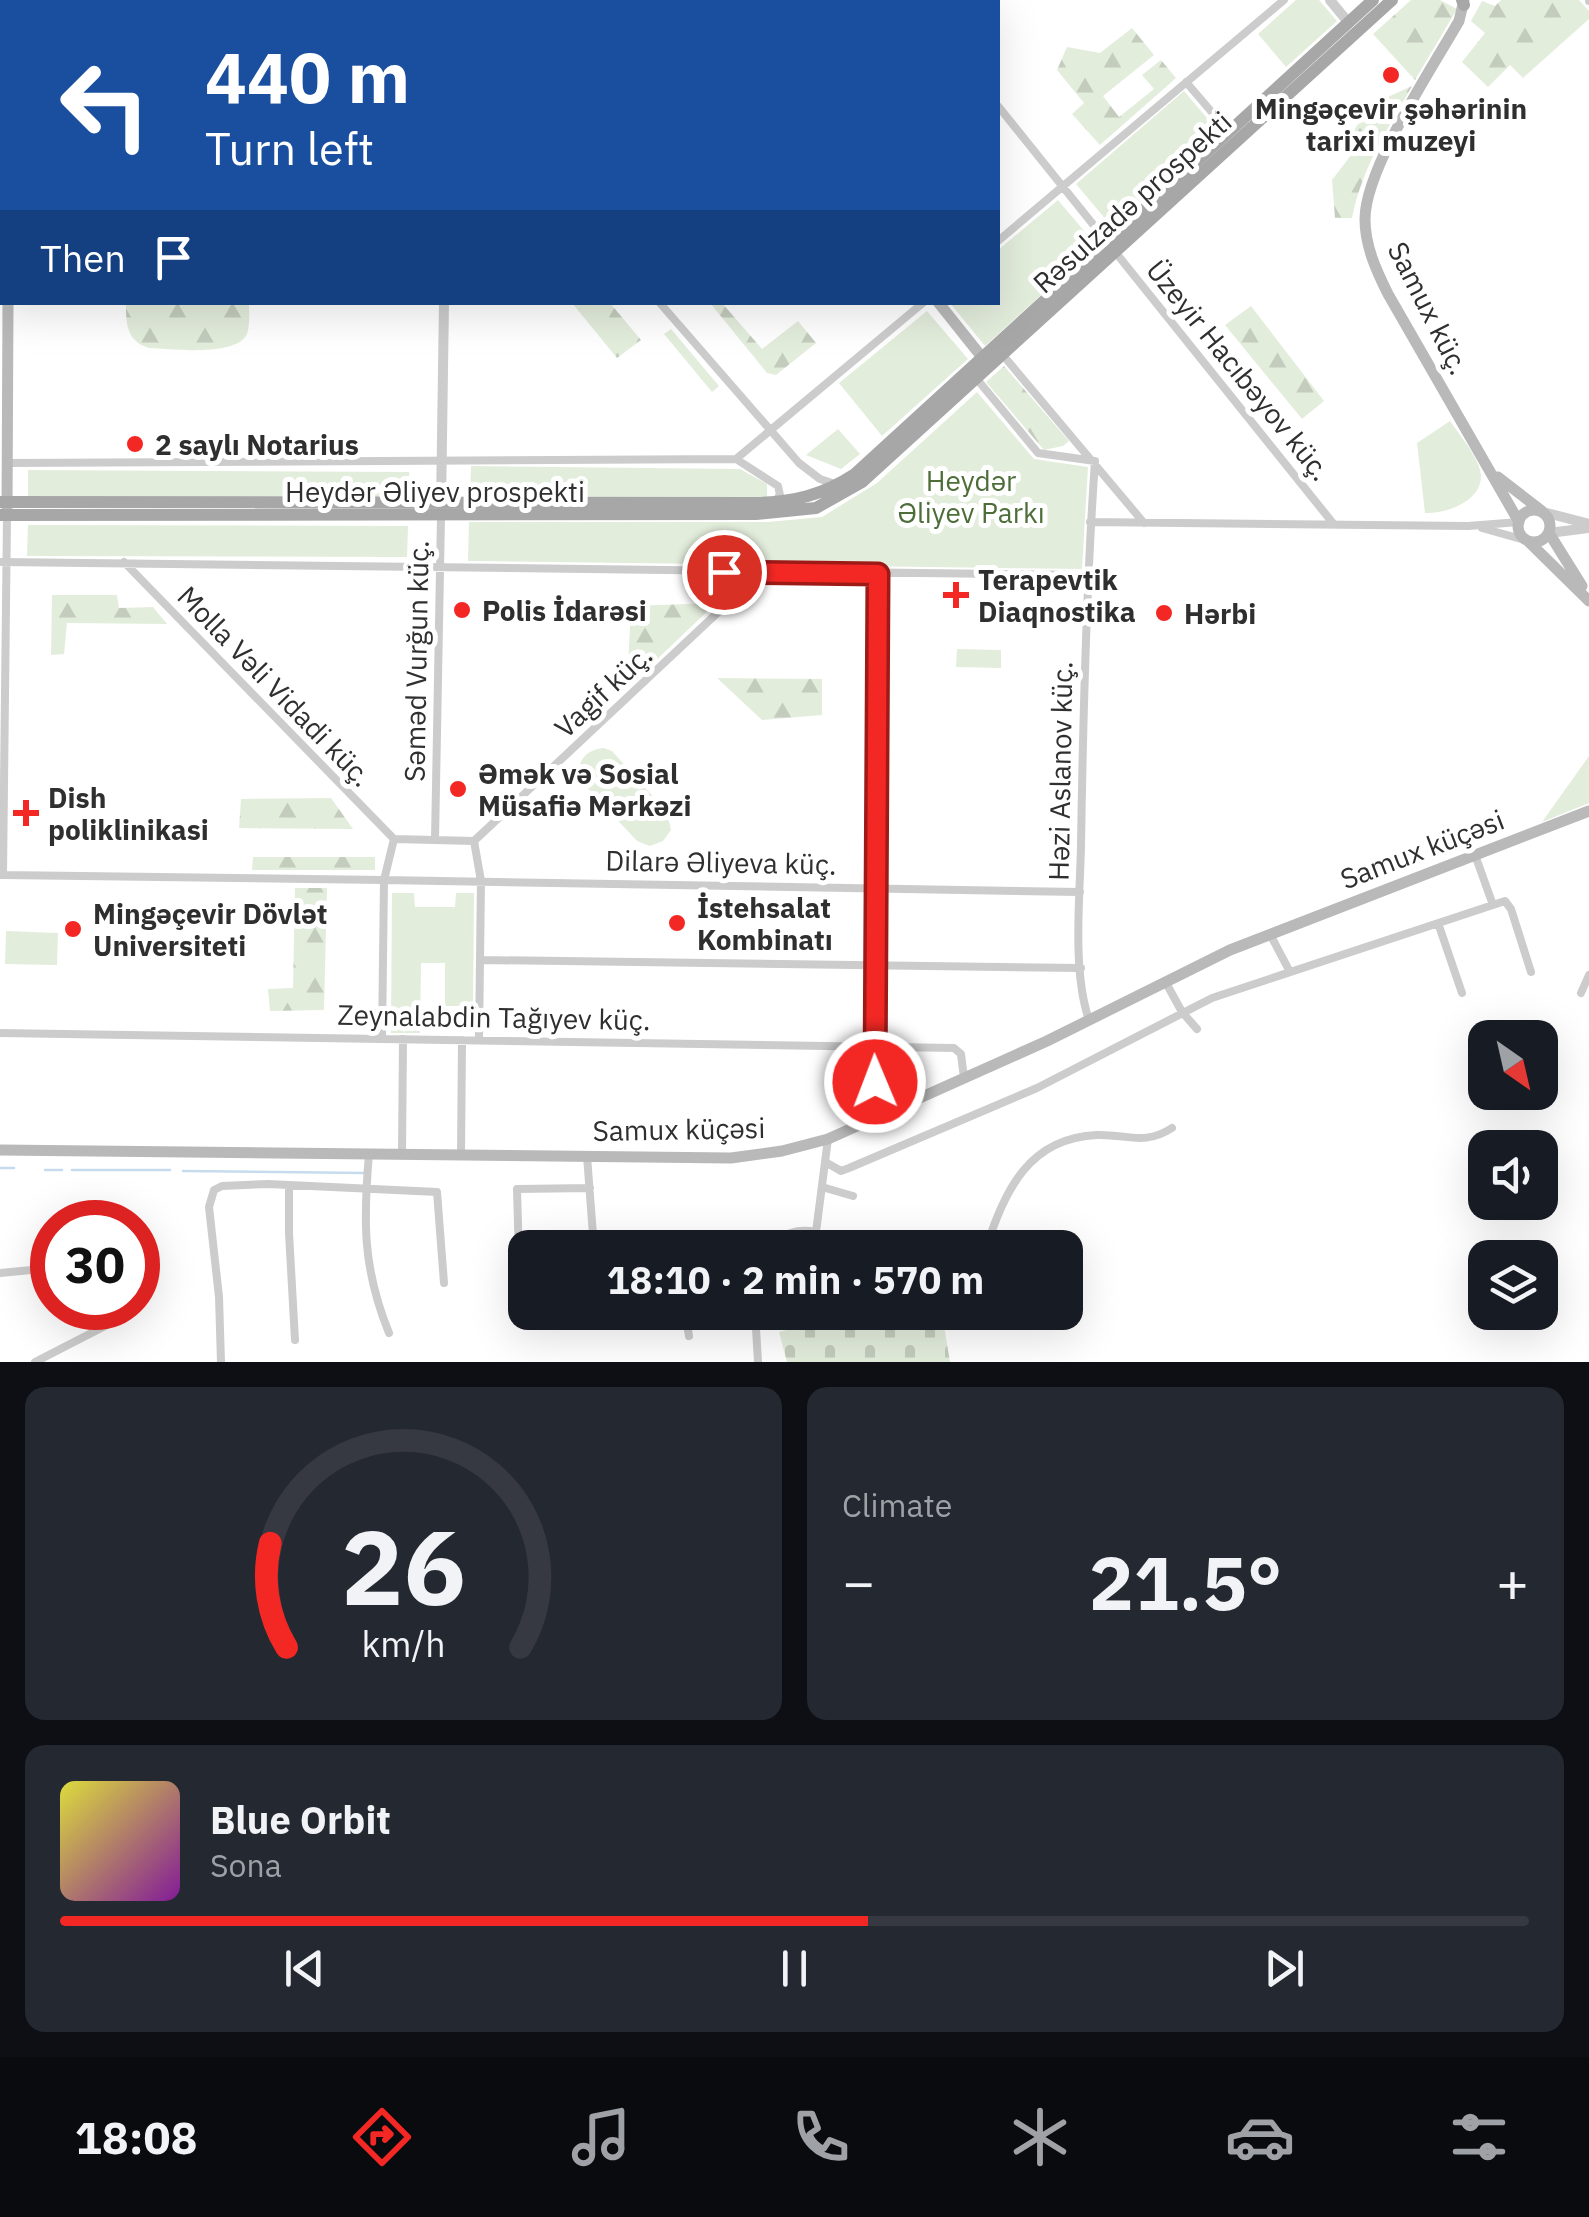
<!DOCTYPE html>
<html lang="en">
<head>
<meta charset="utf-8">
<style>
	:root { --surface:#171b24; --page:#242831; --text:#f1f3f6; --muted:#9ea1a6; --line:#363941; --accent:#f32824 }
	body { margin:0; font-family:"IBM Plex Sans",sans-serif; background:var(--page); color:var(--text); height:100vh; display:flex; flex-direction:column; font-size:38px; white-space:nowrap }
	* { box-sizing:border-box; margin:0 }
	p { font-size:32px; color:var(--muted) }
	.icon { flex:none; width:55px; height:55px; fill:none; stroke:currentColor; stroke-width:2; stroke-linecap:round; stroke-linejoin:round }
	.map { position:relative; height:1362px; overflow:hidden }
	.panel { display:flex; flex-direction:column; gap:25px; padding:25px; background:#0d0f14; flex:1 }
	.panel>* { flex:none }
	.top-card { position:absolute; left:0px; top:0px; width:1000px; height:305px; box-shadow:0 10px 40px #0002; background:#1a4fa0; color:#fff; overflow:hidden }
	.needle { width:65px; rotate:146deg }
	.buttons { position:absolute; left:1468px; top:1020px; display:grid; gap:20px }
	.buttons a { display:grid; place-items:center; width:90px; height:90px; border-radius:20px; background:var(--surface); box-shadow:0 10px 40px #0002; font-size:50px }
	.speed { position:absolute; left:30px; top:1200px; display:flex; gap:20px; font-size:50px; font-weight:700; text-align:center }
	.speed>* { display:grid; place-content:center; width:130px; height:130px; border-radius:50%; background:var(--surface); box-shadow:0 10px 40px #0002; line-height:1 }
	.speed .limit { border:15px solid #d22; background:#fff; color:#111 }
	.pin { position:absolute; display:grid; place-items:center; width:85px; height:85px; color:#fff; margin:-42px; border:5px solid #fff; border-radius:50%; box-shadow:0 2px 10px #0007 }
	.me { position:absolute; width:110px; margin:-55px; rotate:359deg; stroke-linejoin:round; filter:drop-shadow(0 0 8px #0008) }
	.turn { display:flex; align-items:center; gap:35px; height:210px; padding:0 40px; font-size:45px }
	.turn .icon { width:130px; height:130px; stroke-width:2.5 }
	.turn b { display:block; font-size:70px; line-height:85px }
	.then { display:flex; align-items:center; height:95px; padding:0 40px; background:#0003; gap:20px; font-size:38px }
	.big { font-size:75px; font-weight:800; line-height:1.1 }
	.panel .widget { flex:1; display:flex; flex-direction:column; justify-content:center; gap:15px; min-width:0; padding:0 35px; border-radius:20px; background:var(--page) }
	.panel .dial { align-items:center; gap:0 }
	.dial svg { height:260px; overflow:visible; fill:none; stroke:var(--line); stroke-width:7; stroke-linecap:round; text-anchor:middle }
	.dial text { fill:var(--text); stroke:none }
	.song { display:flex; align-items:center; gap:30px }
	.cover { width:120px; height:120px; border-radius:15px; background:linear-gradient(135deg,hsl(60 70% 55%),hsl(290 70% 35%)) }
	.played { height:10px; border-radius:5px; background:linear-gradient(90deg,var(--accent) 55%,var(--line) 55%) }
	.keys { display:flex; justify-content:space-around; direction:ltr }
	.heat { display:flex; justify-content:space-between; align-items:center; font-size:55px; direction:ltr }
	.panel .tiles { flex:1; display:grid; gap:25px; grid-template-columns:1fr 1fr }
	.widget:last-child { grid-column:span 2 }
	.trip { position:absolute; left:508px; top:1230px; width:575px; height:100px; border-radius:20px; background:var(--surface); box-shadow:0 10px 40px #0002; font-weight:800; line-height:100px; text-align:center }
	.tabs { display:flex; height:160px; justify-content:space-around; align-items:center; background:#090b0e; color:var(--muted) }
	.tabs .icon { width:70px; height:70px }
	.tabs .active { color:var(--accent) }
	.tabs b { font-size:45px; color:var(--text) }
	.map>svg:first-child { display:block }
</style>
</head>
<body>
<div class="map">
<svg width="1589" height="1362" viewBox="0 0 1589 1362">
	<defs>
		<pattern id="forest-firs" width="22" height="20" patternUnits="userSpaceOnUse" patternTransform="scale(2.5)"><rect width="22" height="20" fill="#e3eddc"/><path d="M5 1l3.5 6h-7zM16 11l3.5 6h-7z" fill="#c3ccbd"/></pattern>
		<pattern id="cemetery-stones" width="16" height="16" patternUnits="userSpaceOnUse" patternTransform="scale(2.5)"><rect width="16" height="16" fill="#e3eddc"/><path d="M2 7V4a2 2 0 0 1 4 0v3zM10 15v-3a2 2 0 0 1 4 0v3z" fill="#c3ccbd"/></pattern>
	</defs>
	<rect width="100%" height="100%" fill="#fff"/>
	<path fill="#e3eddc" d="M 1296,0 L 1319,0 L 1337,21 L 1286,67 L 1258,34 Z
		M 1184,91 L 1218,131 L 1113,228 L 1076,184 Z
		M 1058,200 L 1096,245 L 985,346 L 950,303 L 998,302 L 998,250 Z
		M 927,311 L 968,359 L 882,436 L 839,383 Z
		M 977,392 L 1034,459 L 1088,467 L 1082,569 L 468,561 L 469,522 L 768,522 L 822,517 L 877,483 Z
		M 1450,421 C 1459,434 1470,447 1477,462 C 1494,495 1452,514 1425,513 L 1417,443 Z
		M 838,429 L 860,454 L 841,469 L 806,455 Z
		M 471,466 L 740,469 L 767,484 L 767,497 L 470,497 Z
		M 28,470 L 409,472 L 409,499 L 28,497 Z
		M 28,525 L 408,526 L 407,557 L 27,556 Z
		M 957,649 L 1001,650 L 1001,668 L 956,667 Z
		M 604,748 L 612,751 L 667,812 L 671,830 L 663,841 L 650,846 L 637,841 L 581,781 C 574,763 586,749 604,748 Z
		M 1589,756 L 1589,803 L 1542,822 Z
		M 392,893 L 414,893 L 415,907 L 455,907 L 456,893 L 474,893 L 473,1006 L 445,1006 L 445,963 L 421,963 L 420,1033 L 391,1033 Z
		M 6,931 L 58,933 L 57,965 L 5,964 Z"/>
	<path fill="url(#forest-firs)" d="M 1411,0 L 1440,0 L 1457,9 L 1415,80 L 1373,34 Z
		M 1501,0 L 1579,0 L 1589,11 L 1589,19 L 1523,78 L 1510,65 L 1488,87 L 1462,62 L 1485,33 L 1471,21 L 1482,1 L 1495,6 Z
		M 1132,28 L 1154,55 L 1103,96 L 1119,117 L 1154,89 L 1142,75 L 1161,60 L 1176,78 L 1100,145 L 1072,114 L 1084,103 L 1057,70 L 1067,47 L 1100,53 Z
		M 1412,86 C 1387,130 1362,168 1352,218 L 1335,218 L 1332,180 L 1358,146 L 1351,136 L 1368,106 Z
		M 126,303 L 249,303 C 249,312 250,326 247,334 C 237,357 170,349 149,348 C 126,341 126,323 126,303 Z
		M 572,303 L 610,303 L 641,340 L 617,358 Z
		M 710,303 L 722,303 L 762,349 L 798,321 L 816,343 L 776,375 L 767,373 Z
		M 1251,306 L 1324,401 L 1302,419 L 1225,325 Z
		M 671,329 L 719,386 L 712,392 L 664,334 Z
		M 1004,366 L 1069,441 L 1063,446 L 1044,450 L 986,382 Z
		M 52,595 L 117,595 L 119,608 L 153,607 L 167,624 L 67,623 L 64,654 L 51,655 Z
		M 716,603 L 627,688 L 631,606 Z
		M 717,678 L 822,679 L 822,715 L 762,720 Z
		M 331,798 L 353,829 L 239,828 L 241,799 Z
		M 253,857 L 375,857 L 375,870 L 252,870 Z
		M 295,888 L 327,888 L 324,1010 L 270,1011 L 268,989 L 293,988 Z"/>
	<path fill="url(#cemetery-stones)" d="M 850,1313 L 937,1313 L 944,1326 L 950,1362 L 787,1362 L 779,1332 Z"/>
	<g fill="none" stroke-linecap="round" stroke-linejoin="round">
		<path stroke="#c6dbee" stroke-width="2.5" d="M 0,1168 L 14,1168
			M 45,1170 L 62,1170
			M 72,1170 L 170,1170
			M 183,1171 L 364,1173"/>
		<path stroke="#ccc" stroke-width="8" d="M 353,0 L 355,2
			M 910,0 L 912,2
			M 1589,0 L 1589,1
			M 277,2 L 280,0
			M 1186,82 L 1228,131
			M 998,106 L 1332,522
			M 998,241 L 1284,0
			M 659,302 L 799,463 L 820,479 L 835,484
			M 1002,354 L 1144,523
			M 976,378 L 1038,453 L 1095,461 C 1086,589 1083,717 1081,845 C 1080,898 1072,970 1089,1020
			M 736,459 L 778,486 L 780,495 L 776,500
			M 8,463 L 736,459 L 924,302
			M 1090,522 L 1468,526 L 1519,522
			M 1482,528 L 1528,541
			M 0,562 L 1087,575
			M 124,562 L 394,839
			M 435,840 L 441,516
			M 474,841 L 761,572
			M 1475,855 L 1493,905
			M 0,875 L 3,875 L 7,515
			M 3,875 L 384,880 L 382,1039
			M 1438,923 L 1462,993
			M 1270,934 L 1290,972
			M 480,960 L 1081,968
			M 1165,981 L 1182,1012 L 1197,1029
			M 1581,993 L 1589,975
			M 0,1033 L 954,1048 L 961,1054 L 964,1078
			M 479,1040 L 481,881 L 474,841 L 394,839 L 384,880 C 616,883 848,886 1080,892
			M 876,1118 L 878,574
			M 369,1154 C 363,1222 363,1269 389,1333
			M 402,1154 L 403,1039
			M 461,1155 L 462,1040
			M 587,1156 L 594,1248
			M 827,1163 L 841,1171 L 849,1168 L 1037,1088 L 1212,998 L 1505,901 L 1511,909 L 1531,972
			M 289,1186 L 289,1233 L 295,1340
			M 822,1187 L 853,1196
			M 816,1232 L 828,1139
			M 771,1248 C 784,1233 797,1228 816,1232 L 828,1248
			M 986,1248 C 1005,1191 1028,1138 1097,1135 C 1128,1134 1144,1146 1172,1128
			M 519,1259 L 517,1189 L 590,1188
			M 0,1273 L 52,1268
			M 685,1312 L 689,1336
			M 755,1312 L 758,1362
			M 35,1362 L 109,1324
			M 221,1362 L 219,1297 L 209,1207 L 214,1190 L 222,1186 L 268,1184 L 437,1192 L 444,1283"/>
		<path stroke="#ccc" stroke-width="10" d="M 1330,0 L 1348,22
			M 575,2 L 578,0
			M 0,115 L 2,115
			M 441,506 L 444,302
			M 1543,512 L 1589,524
			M 1549,533 L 1588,528"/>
		<path stroke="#b9b9b9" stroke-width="11" d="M 684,0 L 686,2
			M 1464,0 L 1459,21 C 1432,68 1365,169 1365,219 C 1365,246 1376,270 1388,294 L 1519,522
			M 10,2 L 10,0
			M 938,302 L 981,356
			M 1498,477 L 1542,511
			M1518 526a16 16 0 1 1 32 0a16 16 0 1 1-32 0Z
			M 7,511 L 8,302
			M 1549,533 L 1582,586
			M 1528,541 L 1589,601
			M 0,1150 L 731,1158 L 782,1151 L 828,1139 L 1047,1041 L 1230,950 L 1589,811"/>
		<path stroke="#a7a7a7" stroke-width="12" d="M 1462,0 L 1464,5
			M 0,502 L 756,503 C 794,502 823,495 855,474 L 1373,0
			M 0,515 L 756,514 L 816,508 L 862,482 L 1392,0"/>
	</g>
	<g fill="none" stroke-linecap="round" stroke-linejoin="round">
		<defs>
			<path id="route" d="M 724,572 L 878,574 L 875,1082"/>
		</defs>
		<use href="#route" stroke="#9e1a17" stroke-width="25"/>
		<use href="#route" stroke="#f32824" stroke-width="18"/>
	</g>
	<g fill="#f32824" stroke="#fff" stroke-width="4">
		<circle cx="1391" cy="75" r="10"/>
		<circle cx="135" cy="444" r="10"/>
		<path d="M951 580h10v10h10v10h-10v10h-10v-10h-10v-10h10z"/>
		<circle cx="462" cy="610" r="10"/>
		<circle cx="1164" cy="613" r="10"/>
		<circle cx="458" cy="789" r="10"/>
		<path d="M21 798h10v10h10v10h-10v10h-10v-10h-10v-10h10z"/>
		<circle cx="677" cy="923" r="10"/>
		<circle cx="73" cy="929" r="10"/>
	</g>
	<g text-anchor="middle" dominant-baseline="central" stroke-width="10" stroke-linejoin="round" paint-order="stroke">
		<g font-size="28" font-weight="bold" fill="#2f2f2f" stroke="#fff" text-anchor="start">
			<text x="1391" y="108" text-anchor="middle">Mingəçevir şəhərinin<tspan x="1391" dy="32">tarixi muzeyi</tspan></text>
			<text x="155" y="444">2 saylı Notarius</text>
			<text x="978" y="579">Terapevtik<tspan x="978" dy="32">Diaqnostika</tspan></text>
			<text x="482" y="610">Polis İdarəsi</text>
			<text x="1184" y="613">Hərbi</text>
			<text x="478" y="773">Əmək və Sosial<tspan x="478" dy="32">Müsafiə Mərkəzi</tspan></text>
			<text x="48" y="797">Dish<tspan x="48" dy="32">poliklinikasi</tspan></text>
			<text x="697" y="907">İstehsalat<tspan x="697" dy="32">Kombinatı</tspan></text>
			<text x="93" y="913">Mingəçevir Dövlət<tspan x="93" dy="32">Universiteti</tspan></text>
		</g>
		<g font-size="28" fill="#2f2f2f" stroke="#fff">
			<text transform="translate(1132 202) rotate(-42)">Rəsulzadə prospekti</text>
			<text transform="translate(1429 308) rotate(63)">Samux küç.</text>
			<text transform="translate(1239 370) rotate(51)">Üzeyir Hacıbəyov küç.</text>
			<text x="435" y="491">Heydər Əliyev prospekti</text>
			<text transform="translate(416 661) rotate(-89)">Səməd Vurğun küç.</text>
			<text transform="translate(275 686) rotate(46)">Molla Vəli Vidadi küç.</text>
			<text transform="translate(603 691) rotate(-43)">Vagif küç.</text>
			<text transform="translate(1060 771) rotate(-89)">Həzi Aslanov küç.</text>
			<text transform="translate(1422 849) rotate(-21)">Samux küçəsi</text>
			<text transform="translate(721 862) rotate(1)">Dilarə Əliyeva küç.</text>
			<text transform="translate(494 1017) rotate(1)">Zeynalabdin Tağıyev küç.</text>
			<text transform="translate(679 1129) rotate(-1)">Samux küçəsi</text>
		</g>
		<g font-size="28" fill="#4d6e39" stroke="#fff">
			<text x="971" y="480">Heydər<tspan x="971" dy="32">Əliyev Parkı</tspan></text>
		</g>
	</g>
</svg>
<div class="buttons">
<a><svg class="needle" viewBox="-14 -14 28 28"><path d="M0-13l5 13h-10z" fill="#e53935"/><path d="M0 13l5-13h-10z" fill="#9ea1a6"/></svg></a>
<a><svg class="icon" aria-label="sound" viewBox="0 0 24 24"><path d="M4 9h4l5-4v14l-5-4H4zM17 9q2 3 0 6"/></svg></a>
<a><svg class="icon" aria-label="layers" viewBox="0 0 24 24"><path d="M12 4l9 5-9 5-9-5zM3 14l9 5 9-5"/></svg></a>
</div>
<div class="speed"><div class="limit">30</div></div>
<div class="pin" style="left:724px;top:572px;background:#d93025"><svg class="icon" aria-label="arrive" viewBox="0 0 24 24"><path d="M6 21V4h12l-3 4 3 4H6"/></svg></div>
<svg class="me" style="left:875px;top:1082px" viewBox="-20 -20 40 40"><circle r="17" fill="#f32824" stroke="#fff" stroke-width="3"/><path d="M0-11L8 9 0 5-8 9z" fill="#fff"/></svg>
<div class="trip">18:10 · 2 min · 570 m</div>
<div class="top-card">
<div class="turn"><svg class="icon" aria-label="left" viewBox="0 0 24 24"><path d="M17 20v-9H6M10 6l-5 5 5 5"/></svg><div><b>440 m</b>Turn left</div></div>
<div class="then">Then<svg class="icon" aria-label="arrive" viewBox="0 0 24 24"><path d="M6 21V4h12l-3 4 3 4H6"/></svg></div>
</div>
</div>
<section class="panel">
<div class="tiles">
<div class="widget dial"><svg viewBox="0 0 100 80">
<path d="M14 69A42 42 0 1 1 86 69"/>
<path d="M14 69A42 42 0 0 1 9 37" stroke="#f32824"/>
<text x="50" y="56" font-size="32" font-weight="700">26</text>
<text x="50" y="72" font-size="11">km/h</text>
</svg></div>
<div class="widget"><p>Climate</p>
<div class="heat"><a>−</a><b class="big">21.5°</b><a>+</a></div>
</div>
<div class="widget">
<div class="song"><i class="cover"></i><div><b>Blue Orbit</b><p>Sona</p></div></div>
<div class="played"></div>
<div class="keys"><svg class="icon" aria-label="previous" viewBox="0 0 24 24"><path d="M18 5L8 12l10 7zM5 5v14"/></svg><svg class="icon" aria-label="pause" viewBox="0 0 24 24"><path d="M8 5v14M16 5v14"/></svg><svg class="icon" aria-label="next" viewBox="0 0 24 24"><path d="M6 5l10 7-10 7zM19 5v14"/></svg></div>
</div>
</div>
</section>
<nav class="tabs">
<b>18:08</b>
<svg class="icon active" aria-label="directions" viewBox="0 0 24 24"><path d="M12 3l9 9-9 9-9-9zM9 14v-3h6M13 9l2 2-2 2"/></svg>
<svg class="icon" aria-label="music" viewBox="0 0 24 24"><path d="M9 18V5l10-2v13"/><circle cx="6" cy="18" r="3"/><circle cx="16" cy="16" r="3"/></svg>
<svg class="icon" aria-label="phone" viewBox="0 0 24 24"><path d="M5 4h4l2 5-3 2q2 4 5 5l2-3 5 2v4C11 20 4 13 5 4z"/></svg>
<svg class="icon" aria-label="climate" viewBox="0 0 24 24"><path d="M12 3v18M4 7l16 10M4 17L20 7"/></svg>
<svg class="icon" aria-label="car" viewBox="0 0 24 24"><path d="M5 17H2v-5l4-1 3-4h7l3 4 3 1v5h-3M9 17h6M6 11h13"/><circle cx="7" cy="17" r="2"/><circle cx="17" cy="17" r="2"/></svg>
<svg class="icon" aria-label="filters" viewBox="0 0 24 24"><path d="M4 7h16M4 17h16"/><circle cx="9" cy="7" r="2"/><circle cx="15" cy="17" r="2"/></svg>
</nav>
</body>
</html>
